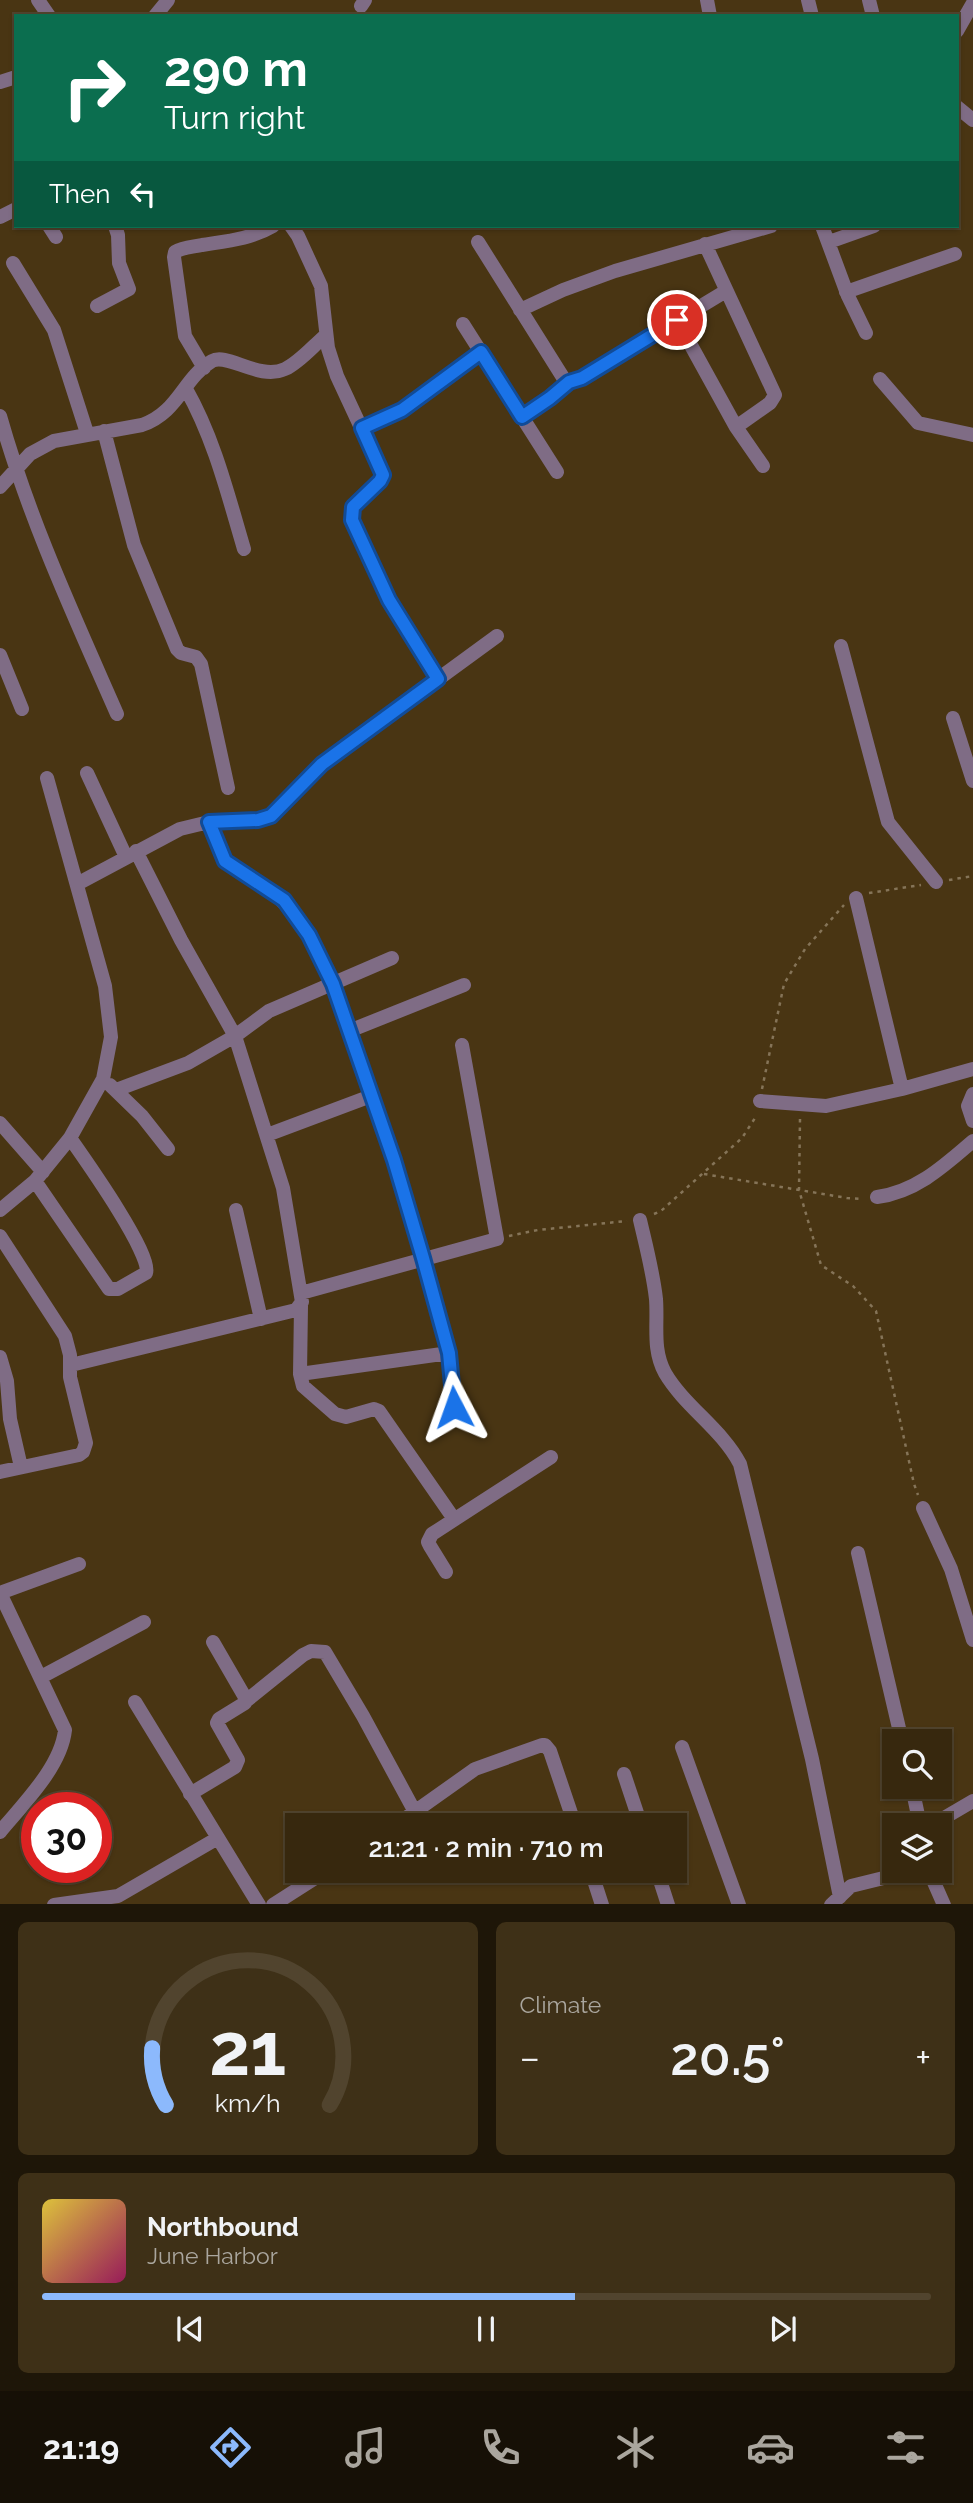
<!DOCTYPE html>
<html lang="en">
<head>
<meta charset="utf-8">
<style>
	:root { --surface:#37280e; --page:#3e3017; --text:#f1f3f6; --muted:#aaa69e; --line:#51442e; --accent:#8cb9fc }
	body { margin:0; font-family:Raleway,sans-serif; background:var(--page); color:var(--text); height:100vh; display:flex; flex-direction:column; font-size:26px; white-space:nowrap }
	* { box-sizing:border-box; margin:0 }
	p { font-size:23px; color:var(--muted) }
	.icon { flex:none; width:38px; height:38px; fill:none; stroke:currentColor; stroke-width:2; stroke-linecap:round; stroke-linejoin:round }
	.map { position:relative; height:1904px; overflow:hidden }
	.side { display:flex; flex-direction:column; gap:18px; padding:18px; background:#1e1608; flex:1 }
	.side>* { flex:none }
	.guide { position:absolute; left:14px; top:14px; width:945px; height:214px; border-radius:0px; box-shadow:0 2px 5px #0004,0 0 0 2px var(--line); background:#0b6e4f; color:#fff; overflow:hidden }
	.controls { position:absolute; left:882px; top:1729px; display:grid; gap:14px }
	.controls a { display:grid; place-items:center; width:70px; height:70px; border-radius:0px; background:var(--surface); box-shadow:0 2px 5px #0004,0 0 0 2px var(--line); font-size:35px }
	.speed { position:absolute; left:21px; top:1792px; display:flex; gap:14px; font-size:35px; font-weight:700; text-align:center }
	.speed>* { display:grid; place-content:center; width:91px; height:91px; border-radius:50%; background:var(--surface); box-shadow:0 2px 5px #0004,0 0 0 2px var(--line); line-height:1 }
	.speed .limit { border:10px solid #d22; background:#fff; color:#111 }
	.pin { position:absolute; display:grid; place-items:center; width:60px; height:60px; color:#fff; margin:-30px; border:4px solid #fff; border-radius:50%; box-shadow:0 2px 7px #0007 }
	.me { position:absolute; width:77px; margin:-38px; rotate:356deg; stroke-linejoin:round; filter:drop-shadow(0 0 5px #0008) }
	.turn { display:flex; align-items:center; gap:24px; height:147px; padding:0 35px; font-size:32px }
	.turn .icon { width:91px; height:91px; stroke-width:2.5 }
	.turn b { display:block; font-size:49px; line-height:60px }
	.then { display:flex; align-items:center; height:66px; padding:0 35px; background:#0003; gap:14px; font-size:26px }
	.big { font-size:52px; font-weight:600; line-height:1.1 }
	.side .tile { flex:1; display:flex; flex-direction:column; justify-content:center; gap:10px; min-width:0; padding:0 24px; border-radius:10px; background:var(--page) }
	.side .dial { align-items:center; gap:0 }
	.dial svg { height:182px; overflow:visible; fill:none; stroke:var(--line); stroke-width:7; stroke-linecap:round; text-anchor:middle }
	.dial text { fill:var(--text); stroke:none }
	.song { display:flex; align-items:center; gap:21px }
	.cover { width:84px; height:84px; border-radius:10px; background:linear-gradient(135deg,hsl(50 70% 55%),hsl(330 70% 35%)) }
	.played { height:7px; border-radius:4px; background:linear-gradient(90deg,var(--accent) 60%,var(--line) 60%) }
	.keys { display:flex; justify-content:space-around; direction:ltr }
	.heat { display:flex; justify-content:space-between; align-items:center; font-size:38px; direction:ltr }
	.side .tiles { flex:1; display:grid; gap:18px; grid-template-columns:1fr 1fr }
	.tile:last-child { grid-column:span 2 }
	.trip { position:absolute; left:285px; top:1813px; width:402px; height:70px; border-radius:0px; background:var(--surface); box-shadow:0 2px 5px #0004,0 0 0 2px var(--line); font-weight:600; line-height:70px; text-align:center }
	.dock { display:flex; height:112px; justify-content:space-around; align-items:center; background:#161006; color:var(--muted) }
	.dock .icon { width:49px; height:49px }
	.dock .current { color:var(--accent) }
	.dock b { font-size:32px; color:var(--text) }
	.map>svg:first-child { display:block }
</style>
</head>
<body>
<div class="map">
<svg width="973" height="1905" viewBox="0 0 973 1905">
	<rect width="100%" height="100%" fill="#493513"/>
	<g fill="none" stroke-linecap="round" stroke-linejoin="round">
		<path stroke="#857458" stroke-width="2.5" stroke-dasharray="3.5 5" stroke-linecap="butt" d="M 949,880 L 973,876
			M 869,893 L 921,885
			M 762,1089 L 784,984 L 805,949 L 844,905
			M 800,1119 L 799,1190 L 821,1265 L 853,1286 L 876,1311 L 914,1484 L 918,1495
			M 704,1174 L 847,1198 L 863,1199
			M 654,1214 L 661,1211 L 742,1138 L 757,1115
			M 509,1236 L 538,1230 L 627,1221"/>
		<path stroke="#7f6c85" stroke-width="14" d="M 38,0 L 49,16
			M 707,0 L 710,16
			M 808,0 L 812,16
			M 869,0 L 873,16
			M 361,6 L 365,0
			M 155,16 L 168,0
			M 957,31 L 973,3
			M 0,82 L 16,77
			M 957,107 L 973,120
			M 0,217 L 16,209
			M 49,226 L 56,237
			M 291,226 L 298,236 L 321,286 L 328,348 L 337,376 L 383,475 L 380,481 L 353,507 L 352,520 L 389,600 L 438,679
			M 822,226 L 848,296 L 866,333
			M 478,242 L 564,379 L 569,382 L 582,378 L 726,291
			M 829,242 L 874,226
			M 705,244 L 775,395 L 770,403 L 736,427
			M 13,263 L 54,330 L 87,433
			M 846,292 L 955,254
			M 97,306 L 129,289 L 119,263 L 118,235 L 115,226
			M 520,310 L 563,290 L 615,271 L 771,226
			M 677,320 L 736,427 L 763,466
			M 463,324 L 557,472
			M 204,368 L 185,336 L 174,257 L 175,252 C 183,247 193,247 202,245 C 227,241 251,239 273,226
			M 880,379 L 918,423 L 973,435
			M 186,389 C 214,438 228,495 244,549
			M 0,416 C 29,519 74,616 117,714
			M 522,417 L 550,398 L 569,382
			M 362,427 L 402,410 L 481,352
			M 104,431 L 134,545 L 177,649 L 181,653 L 196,657 L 201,664 L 228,788
			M 0,487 L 30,454 L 54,441 L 142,425 C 179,412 183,378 212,361 C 227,352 259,381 285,369 C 300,362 313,346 326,335
			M 841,646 L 888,822 L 936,882
			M 0,655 L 22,709
			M 953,718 L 973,781
			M 87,773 L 126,857
			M 209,822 L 225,861 L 272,891 L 292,911 L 309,935 L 333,984 L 394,1160 L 423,1258 L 449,1353 L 454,1407
			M 77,884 L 180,829 L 209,822 L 258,820 L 271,816 L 322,764 L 497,636
			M 856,898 L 902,1089
			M 349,1031 L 464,985
			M 110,1085 L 142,1116 L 168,1149
			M 116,1090 L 188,1063 L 235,1036 L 269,1011 L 392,958
			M 973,1094 L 968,1106 L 973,1121
			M 760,1101 L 826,1106 L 902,1089 L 973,1069
			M 0,1123 L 43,1172
			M 267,1135 L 371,1096
			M 35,1181 L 109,1289 L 118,1289 L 146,1273 C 153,1255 84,1158 70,1138
			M 877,1197 C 916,1192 944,1166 973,1141
			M 0,1210 L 35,1181 L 70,1138 L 103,1079 L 111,1037 L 105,986 L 47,778
			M 236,1210 L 261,1319
			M 640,1220 C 646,1246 653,1272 656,1299 C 658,1325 652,1349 665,1373 C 685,1407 722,1429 740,1464 L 812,1759 L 840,1897
			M 0,1236 L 65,1336 L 70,1355 L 70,1377 L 86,1443 L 83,1452 L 79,1455 L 0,1472
			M 301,1293 L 497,1239 L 462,1045
			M 301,1306 L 300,1374 L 303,1386 L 335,1414 L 346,1417 L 374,1409 L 379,1411 L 454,1519
			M 0,1357 L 7,1381 L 10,1419 L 21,1467
			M 71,1365 L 296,1310 L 302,1302 L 283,1188 L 235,1036 L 181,940 L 136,851
			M 300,1374 L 449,1353
			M 923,1508 L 951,1569 L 973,1640
			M 858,1553 L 902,1741
			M 446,1572 L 430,1546 L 428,1542 L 432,1534 L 551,1457
			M 0,1593 L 65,1730 C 61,1767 23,1804 0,1832
			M 0,1593 L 79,1564
			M 41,1677 L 144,1622
			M 246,1701 L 303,1655 L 311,1651 L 325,1652 L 363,1716 L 415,1812
			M 135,1702 L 259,1905
			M 682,1747 L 739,1905
			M 624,1774 L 641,1825
			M 912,1787 L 920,1825
			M 190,1794 L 235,1767 L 238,1760 L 217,1723 L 219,1719 L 245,1703 L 246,1699 L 213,1642
			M 396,1825 L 475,1769 L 542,1745 L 545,1745 L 550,1751 L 575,1825
			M 932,1825 L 973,1801
			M 591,1871 L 602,1905
			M 657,1871 L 668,1905
			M 929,1871 L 944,1905
			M 54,1905 L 118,1896 L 218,1838
			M 273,1905 L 326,1871
			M 831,1905 L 851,1886 L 912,1871"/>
	</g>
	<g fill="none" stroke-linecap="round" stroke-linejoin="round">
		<defs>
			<path id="route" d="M 454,1407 L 449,1353 L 423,1258 L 394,1160 L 333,984 L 309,935 L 284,900 L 225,861 L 209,822 L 258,820 L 271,816 L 322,764 L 438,679 L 389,600 L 352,520 L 353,507 L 380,481 L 383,475 L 362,428 L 402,410 L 481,352 L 522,417 L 550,398 L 569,382 L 582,378 L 677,320"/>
		</defs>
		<use href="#route" stroke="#114b97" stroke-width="18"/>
		<use href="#route" stroke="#1a73e8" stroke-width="12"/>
	</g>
</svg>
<div class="controls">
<a><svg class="icon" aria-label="search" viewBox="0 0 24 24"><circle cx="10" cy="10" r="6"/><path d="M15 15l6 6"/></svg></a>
<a><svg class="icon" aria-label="layers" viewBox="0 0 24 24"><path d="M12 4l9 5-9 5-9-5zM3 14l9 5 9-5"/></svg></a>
</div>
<div class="speed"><div class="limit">30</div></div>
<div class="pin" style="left:677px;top:320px;background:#d93025"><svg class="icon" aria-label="arrive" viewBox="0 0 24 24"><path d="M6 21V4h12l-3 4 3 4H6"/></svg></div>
<svg class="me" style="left:454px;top:1407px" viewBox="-20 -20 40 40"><path d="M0-17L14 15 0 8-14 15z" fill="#1a73e8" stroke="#fff" stroke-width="4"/></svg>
<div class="trip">21:21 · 2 min · 710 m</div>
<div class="guide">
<div class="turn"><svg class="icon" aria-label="right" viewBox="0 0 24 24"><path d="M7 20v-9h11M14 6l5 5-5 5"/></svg><div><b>290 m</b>Turn right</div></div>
<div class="then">Then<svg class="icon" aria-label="left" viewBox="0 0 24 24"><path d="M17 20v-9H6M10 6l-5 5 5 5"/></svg></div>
</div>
</div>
<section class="side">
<div class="tiles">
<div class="tile dial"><svg viewBox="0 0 100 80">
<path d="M14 69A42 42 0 1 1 86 69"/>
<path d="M14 69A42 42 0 0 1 8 44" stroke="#8cb9fc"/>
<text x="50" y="56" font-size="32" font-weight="700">21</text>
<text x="50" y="72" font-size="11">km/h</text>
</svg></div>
<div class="tile"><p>Climate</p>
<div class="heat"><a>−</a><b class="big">20.5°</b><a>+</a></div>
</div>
<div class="tile">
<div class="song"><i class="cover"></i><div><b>Northbound</b><p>June Harbor</p></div></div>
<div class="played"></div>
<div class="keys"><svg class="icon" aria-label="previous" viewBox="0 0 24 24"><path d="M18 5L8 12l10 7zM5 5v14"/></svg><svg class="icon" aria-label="pause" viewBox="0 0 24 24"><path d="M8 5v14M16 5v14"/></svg><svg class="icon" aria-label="next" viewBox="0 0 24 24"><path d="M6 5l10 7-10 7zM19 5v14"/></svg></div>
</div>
</div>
</section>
<nav class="dock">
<b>21:19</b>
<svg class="icon current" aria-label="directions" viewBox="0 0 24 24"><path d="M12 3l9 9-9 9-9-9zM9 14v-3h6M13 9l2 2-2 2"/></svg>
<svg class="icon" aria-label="music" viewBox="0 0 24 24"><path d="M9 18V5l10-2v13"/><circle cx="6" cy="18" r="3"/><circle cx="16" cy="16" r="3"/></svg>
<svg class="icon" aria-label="phone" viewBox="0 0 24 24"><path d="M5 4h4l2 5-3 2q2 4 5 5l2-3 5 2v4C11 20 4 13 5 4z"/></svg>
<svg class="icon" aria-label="climate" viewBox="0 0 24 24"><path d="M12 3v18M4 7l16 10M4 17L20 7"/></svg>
<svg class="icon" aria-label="car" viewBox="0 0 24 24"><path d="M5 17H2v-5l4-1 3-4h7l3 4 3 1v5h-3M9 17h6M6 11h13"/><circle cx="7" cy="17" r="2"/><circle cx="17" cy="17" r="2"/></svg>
<svg class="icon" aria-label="filters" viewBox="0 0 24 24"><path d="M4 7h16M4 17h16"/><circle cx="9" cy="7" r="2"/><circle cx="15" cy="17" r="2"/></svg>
</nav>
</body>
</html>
